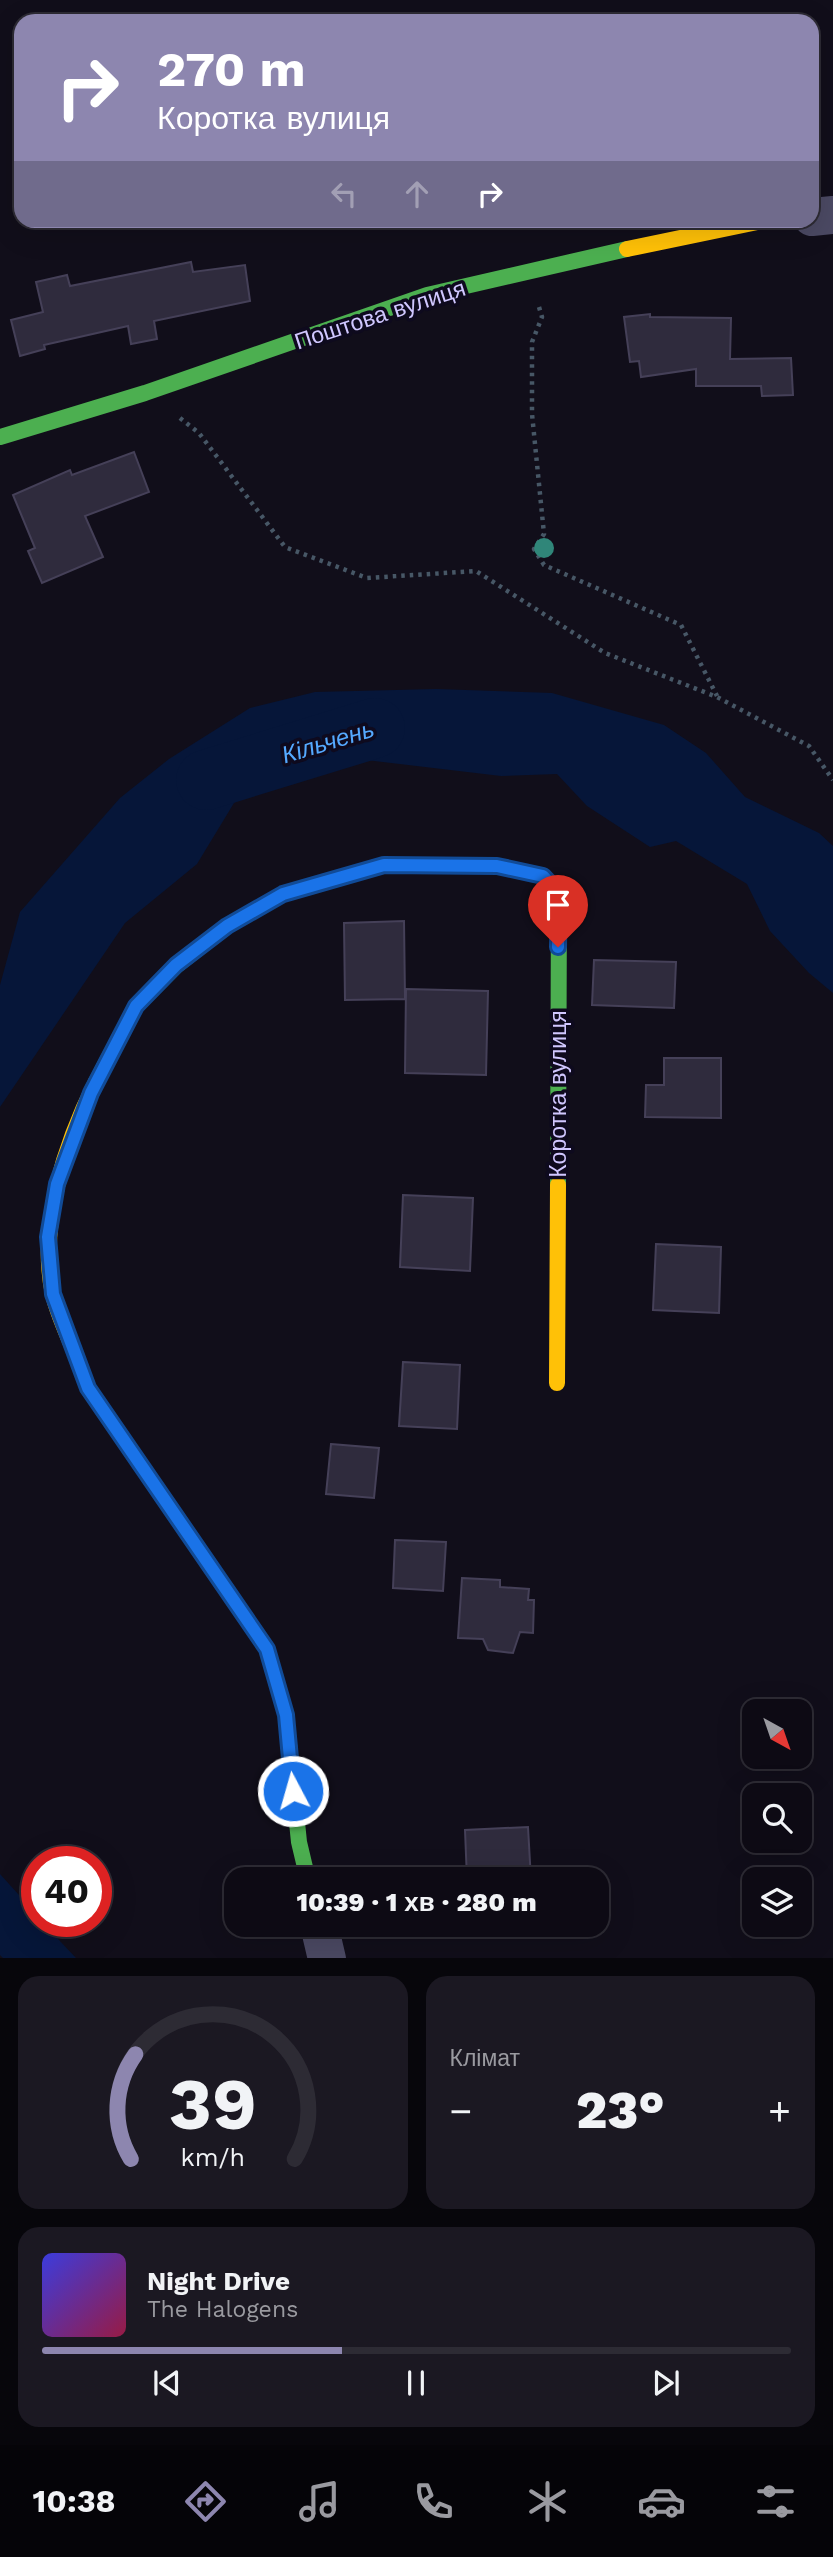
<!DOCTYPE html>
<html lang="uk">
<head>
<meta charset="utf-8">
<style>
	:root { --surface:#0d0a14; --page:#1b1822; --text:#f1f3f6; --muted:#9a9aa0; --line:#2d2b34; --accent:#8d86af }
	body { margin:0; font-family:"Work Sans",sans-serif; background:var(--page); color:var(--text); height:100vh; display:flex; flex-direction:column; font-size:26px; white-space:nowrap }
	* { box-sizing:border-box; margin:0 }
	p { font-size:23px; color:var(--muted) }
	.icon { flex:none; width:38px; height:38px; fill:none; stroke:currentColor; stroke-width:2; stroke-linecap:round; stroke-linejoin:round }
	.map { position:relative; height:1958px; overflow:hidden }
	.details { display:flex; flex-direction:column; gap:18px; padding:18px; background:#07060b; flex:1 }
	.details>* { flex:none }
	.guide { position:absolute; left:14px; top:14px; width:805px; height:214px; border-radius:21px; box-shadow:0 7px 28px #0002,0 0 0 2px var(--line); background:#8d86af; color:#fff; overflow:hidden }
	.needle { width:46px; rotate:140deg }
	.controls { position:absolute; left:742px; top:1699px; display:grid; gap:14px }
	.controls a { display:grid; place-items:center; width:70px; height:70px; border-radius:14px; background:var(--surface); box-shadow:0 7px 28px #0002,0 0 0 2px var(--line); font-size:35px }
	.speed { position:absolute; left:21px; top:1846px; display:flex; gap:14px; font-size:35px; font-weight:700; text-align:center }
	.speed>* { display:grid; place-content:center; width:91px; height:91px; border-radius:50%; background:var(--surface); box-shadow:0 7px 28px #0002,0 0 0 2px var(--line); line-height:1 }
	.speed .limit { border:10px solid #d22; background:#fff; color:#111 }
	.pin { position:absolute; display:grid; place-items:center; width:60px; height:60px; color:#fff; margin:-72px -30px; border-radius:50% 50% 50% 0; rotate:-45deg; box-shadow:0 0 7px #0007 }
	.pin .icon { rotate:45deg }
	.me { position:absolute; width:77px; margin:-38px; rotate:354deg; stroke-linejoin:round; filter:drop-shadow(0 0 5px #0008) }
	.turn { display:flex; align-items:center; gap:24px; height:147px; padding:0 28px; font-size:32px }
	.turn .icon { width:91px; height:91px; stroke-width:2.5 }
	.turn b { display:block; font-size:49px; line-height:60px }
	.lanes { display:flex; align-items:center; height:66px; padding:0 28px; background:#0003; justify-content:center; gap:35px; direction:ltr }
	.lanes .off { opacity:.35 }
	.big { font-size:52px; font-weight:800; line-height:1.1 }
	.details .widget { flex:1; display:flex; flex-direction:column; justify-content:center; gap:10px; min-width:0; padding:0 24px; border-radius:21px; background:var(--page) }
	.details .dial { align-items:center; gap:0 }
	.dial svg { height:182px; overflow:visible; fill:none; stroke:var(--line); stroke-width:7; stroke-linecap:round; text-anchor:middle }
	.dial text { fill:var(--text); stroke:none }
	.song { display:flex; align-items:center; gap:21px }
	.cover { width:84px; height:84px; border-radius:10px; background:linear-gradient(135deg,hsl(240 70% 55%),hsl(340 70% 35%)) }
	.played { height:7px; border-radius:4px; background:linear-gradient(90deg,var(--accent) 40%,var(--line) 40%) }
	.keys { display:flex; justify-content:space-around; direction:ltr }
	.heat { display:flex; justify-content:space-between; align-items:center; font-size:38px; direction:ltr }
	.details .tiles { flex:1; display:grid; gap:18px; grid-template-columns:1fr 1fr }
	.widget:last-child { grid-column:span 2 }
	.trip { position:absolute; left:224px; top:1867px; width:385px; height:70px; border-radius:21px; background:var(--surface); box-shadow:0 7px 28px #0002,0 0 0 2px var(--line); font-weight:800; line-height:70px; text-align:center }
	.tab-bar { display:flex; height:112px; justify-content:space-around; align-items:center; background:#050408; color:var(--muted) }
	.tab-bar .icon { width:49px; height:49px }
	.tab-bar .active { color:var(--accent) }
	.tab-bar b { font-size:32px; color:var(--text) }
	.map>svg:first-child { display:block }
</style>
</head>
<body>
<div class="map">
<svg width="833" height="1959" viewBox="0 0 833 1959">
	<rect width="100%" height="100%" fill="#110e1a"/>
	<path fill="#061639" d="M 436,689 L 552,693 L 664,725 L 706,753 L 745,797 L 819,833 L 833,846 L 833,993 L 809,973 L 770,931 L 747,884 L 676,841 L 650,847 L 587,806 L 557,774 L 501,776 L 290,751 L 234,803 L 197,864 L 125,923 L 0,1107 L 0,985 L 20,912 L 120,798 L 169,759 L 250,708 L 315,692 Z
		M 0,1874 L 37,1915 L 37,1922 L 42,1922 L 76,1958 L 3,1958 L 0,1955 Z"/>
	<g fill="none" stroke-linecap="round" stroke-linejoin="round">
		<path stroke="#061639" stroke-width="60" d="M 206,780 L 375,728"/>
	</g>
	<path fill="#2f2b3d" stroke="#454058" stroke-width="2" d="M 191,262 L 193,272 L 245,265 L 250,301 L 154,321 L 157,339 L 131,344 L 128,326 L 44,345 L 45,349 L 20,356 L 11,320 L 43,312 L 36,282 L 67,275 L 70,286 Z
		M 650,314 L 650,317 L 731,318 L 730,359 L 791,358 L 793,395 L 762,396 L 761,386 L 696,386 L 696,369 L 641,377 L 639,361 L 630,362 L 624,317 Z
		M 134,452 L 149,492 L 85,516 L 103,557 L 42,583 L 28,551 L 35,548 L 13,495 L 70,470 L 72,475 Z
		M 404,921 L 405,999 L 345,1000 L 344,923 Z
		M 594,960 L 676,962 L 674,1008 L 592,1005 Z
		M 406,989 L 488,991 L 486,1075 L 405,1073 Z
		M 664,1058 L 721,1058 L 721,1118 L 645,1117 L 646,1085 L 664,1085 Z
		M 403,1195 L 473,1198 L 470,1271 L 400,1267 Z
		M 656,1244 L 721,1247 L 719,1313 L 653,1310 Z
		M 403,1362 L 460,1365 L 457,1429 L 399,1426 Z
		M 331,1444 L 379,1448 L 374,1498 L 326,1494 Z
		M 395,1540 L 446,1542 L 443,1591 L 393,1588 Z
		M 462,1578 L 500,1580 L 500,1587 L 529,1589 L 528,1600 L 534,1600 L 533,1633 L 520,1632 L 513,1653 L 488,1650 L 483,1639 L 458,1638 Z
		M 528,1827 L 531,1880 L 467,1880 L 465,1830 Z"/>
	<g fill="none" stroke-linecap="round" stroke-linejoin="round">
		<path stroke="#475766" stroke-width="4.5" stroke-dasharray="3.5 5" stroke-linecap="butt" d="M 539,307 L 542,317 L 532,342 L 532,414 L 544,534 L 534,549 L 544,565 L 681,625 L 717,696
			M 180,418 L 199,433 L 285,547 L 367,578 L 476,571 L 605,653 L 717,697 L 809,746 L 833,780"/>
		<path stroke="#4b4963" stroke-width="38" d="M 812,217 L 833,215
			M 319,1925 L 327,1959"/>
		<path stroke="#4caf50" stroke-width="16" d="M 0,437 L 145,393 L 427,295 L 627,249
			M 96,1082 L 136,1006 L 176,966 L 227,926 L 283,894 L 384,865 L 497,866 L 543,876 L 559,893 L 558,1185
			M 79,1364 L 88,1388 L 267,1649 L 286,1715 L 299,1842 L 308,1880"/>
		<path stroke="#ffc107" stroke-width="16" d="M 627,249 L 767,220
			M 79,1364 C 71,1341 58,1317 53,1294 C 38,1226 65,1143 96,1082
			M 557,1383 L 558,1185"/>
	</g>
	<circle fill="#308679" cx="544" cy="548" r="10"/>
	<g fill="none" stroke-linecap="round" stroke-linejoin="round">
		<defs>
			<path id="route" d="M 293,1791 L 286,1715 L 267,1649 L 88,1388 L 53,1294 L 48,1237 L 57,1184 L 91,1093 L 136,1006 L 176,965 L 227,926 L 283,894 L 384,865 L 497,866 L 543,876 L 559,893 L 558,947"/>
		</defs>
		<use href="#route" stroke="#114b97" stroke-width="18"/>
		<use href="#route" stroke="#1a73e8" stroke-width="12"/>
	</g>
	<g text-anchor="middle" dominant-baseline="central" stroke-width="7" stroke-linejoin="round" paint-order="stroke">
		<g font-size="23" fill="#d0c7ff" stroke="#0e0a1e">
			<text transform="translate(380 315) rotate(-18)">Поштова вулиця</text>
			<text transform="translate(558 1094) rotate(-90)">Коротка вулиця</text>
		</g>
		<g font-size="24" font-style="italic" fill="#55a9ff" stroke="#0e0a1e">
			<text transform="translate(328 742) rotate(-17)">Кільчень</text>
		</g>
	</g>
</svg>
<div class="controls">
<a><svg class="needle" viewBox="-14 -14 28 28"><path d="M0-13l5 13h-10z" fill="#e53935"/><path d="M0 13l5-13h-10z" fill="#9a9aa0"/></svg></a>
<a><svg class="icon" aria-label="search" viewBox="0 0 24 24"><circle cx="10" cy="10" r="6"/><path d="M15 15l6 6"/></svg></a>
<a><svg class="icon" aria-label="layers" viewBox="0 0 24 24"><path d="M12 4l9 5-9 5-9-5zM3 14l9 5 9-5"/></svg></a>
</div>
<div class="speed"><div class="limit">40</div></div>
<div class="pin" style="left:558px;top:947px;background:#d93025"><svg class="icon" aria-label="arrive" viewBox="0 0 24 24"><path d="M6 21V4h12l-3 4 3 4H6"/></svg></div>
<svg class="me" style="left:293px;top:1791px" viewBox="-20 -20 40 40"><circle r="17" fill="#1a73e8" stroke="#fff" stroke-width="3"/><path d="M0-11L8 9 0 5-8 9z" fill="#fff"/></svg>
<div class="trip">10:39 · 1 хв · 280 m</div>
<div class="guide">
<div class="turn"><svg class="icon" aria-label="right" viewBox="0 0 24 24"><path d="M7 20v-9h11M14 6l5 5-5 5"/></svg><div><b>270 m</b>Коротка вулиця</div></div>
<div class="lanes"><svg class="icon off" aria-label="left" viewBox="0 0 24 24"><path d="M17 20v-9H6M10 6l-5 5 5 5"/></svg><svg class="icon off" aria-label="ahead" viewBox="0 0 24 24"><path d="M12 20V5M6 11l6-6 6 6"/></svg><svg class="icon" aria-label="right" viewBox="0 0 24 24"><path d="M7 20v-9h11M14 6l5 5-5 5"/></svg></div>
</div>
</div>
<section class="details">
<div class="tiles">
<div class="widget dial"><svg viewBox="0 0 100 80">
<path d="M14 69A42 42 0 1 1 86 69"/>
<path d="M14 69A42 42 0 0 1 16 23" stroke="#8d86af"/>
<text x="50" y="56" font-size="32" font-weight="700">39</text>
<text x="50" y="72" font-size="11">km/h</text>
</svg></div>
<div class="widget"><p>Клімат</p>
<div class="heat"><a>−</a><b class="big">23°</b><a>+</a></div>
</div>
<div class="widget">
<div class="song"><i class="cover"></i><div><b>Night Drive</b><p>The Halogens</p></div></div>
<div class="played"></div>
<div class="keys"><svg class="icon" aria-label="previous" viewBox="0 0 24 24"><path d="M18 5L8 12l10 7zM5 5v14"/></svg><svg class="icon" aria-label="pause" viewBox="0 0 24 24"><path d="M8 5v14M16 5v14"/></svg><svg class="icon" aria-label="next" viewBox="0 0 24 24"><path d="M6 5l10 7-10 7zM19 5v14"/></svg></div>
</div>
</div>
</section>
<nav class="tab-bar">
<b>10:38</b>
<svg class="icon active" aria-label="directions" viewBox="0 0 24 24"><path d="M12 3l9 9-9 9-9-9zM9 14v-3h6M13 9l2 2-2 2"/></svg>
<svg class="icon" aria-label="music" viewBox="0 0 24 24"><path d="M9 18V5l10-2v13"/><circle cx="6" cy="18" r="3"/><circle cx="16" cy="16" r="3"/></svg>
<svg class="icon" aria-label="phone" viewBox="0 0 24 24"><path d="M5 4h4l2 5-3 2q2 4 5 5l2-3 5 2v4C11 20 4 13 5 4z"/></svg>
<svg class="icon" aria-label="climate" viewBox="0 0 24 24"><path d="M12 3v18M4 7l16 10M4 17L20 7"/></svg>
<svg class="icon" aria-label="car" viewBox="0 0 24 24"><path d="M5 17H2v-5l4-1 3-4h7l3 4 3 1v5h-3M9 17h6M6 11h13"/><circle cx="7" cy="17" r="2"/><circle cx="17" cy="17" r="2"/></svg>
<svg class="icon" aria-label="filters" viewBox="0 0 24 24"><path d="M4 7h16M4 17h16"/><circle cx="9" cy="7" r="2"/><circle cx="15" cy="17" r="2"/></svg>
</nav>
</body>
</html>
